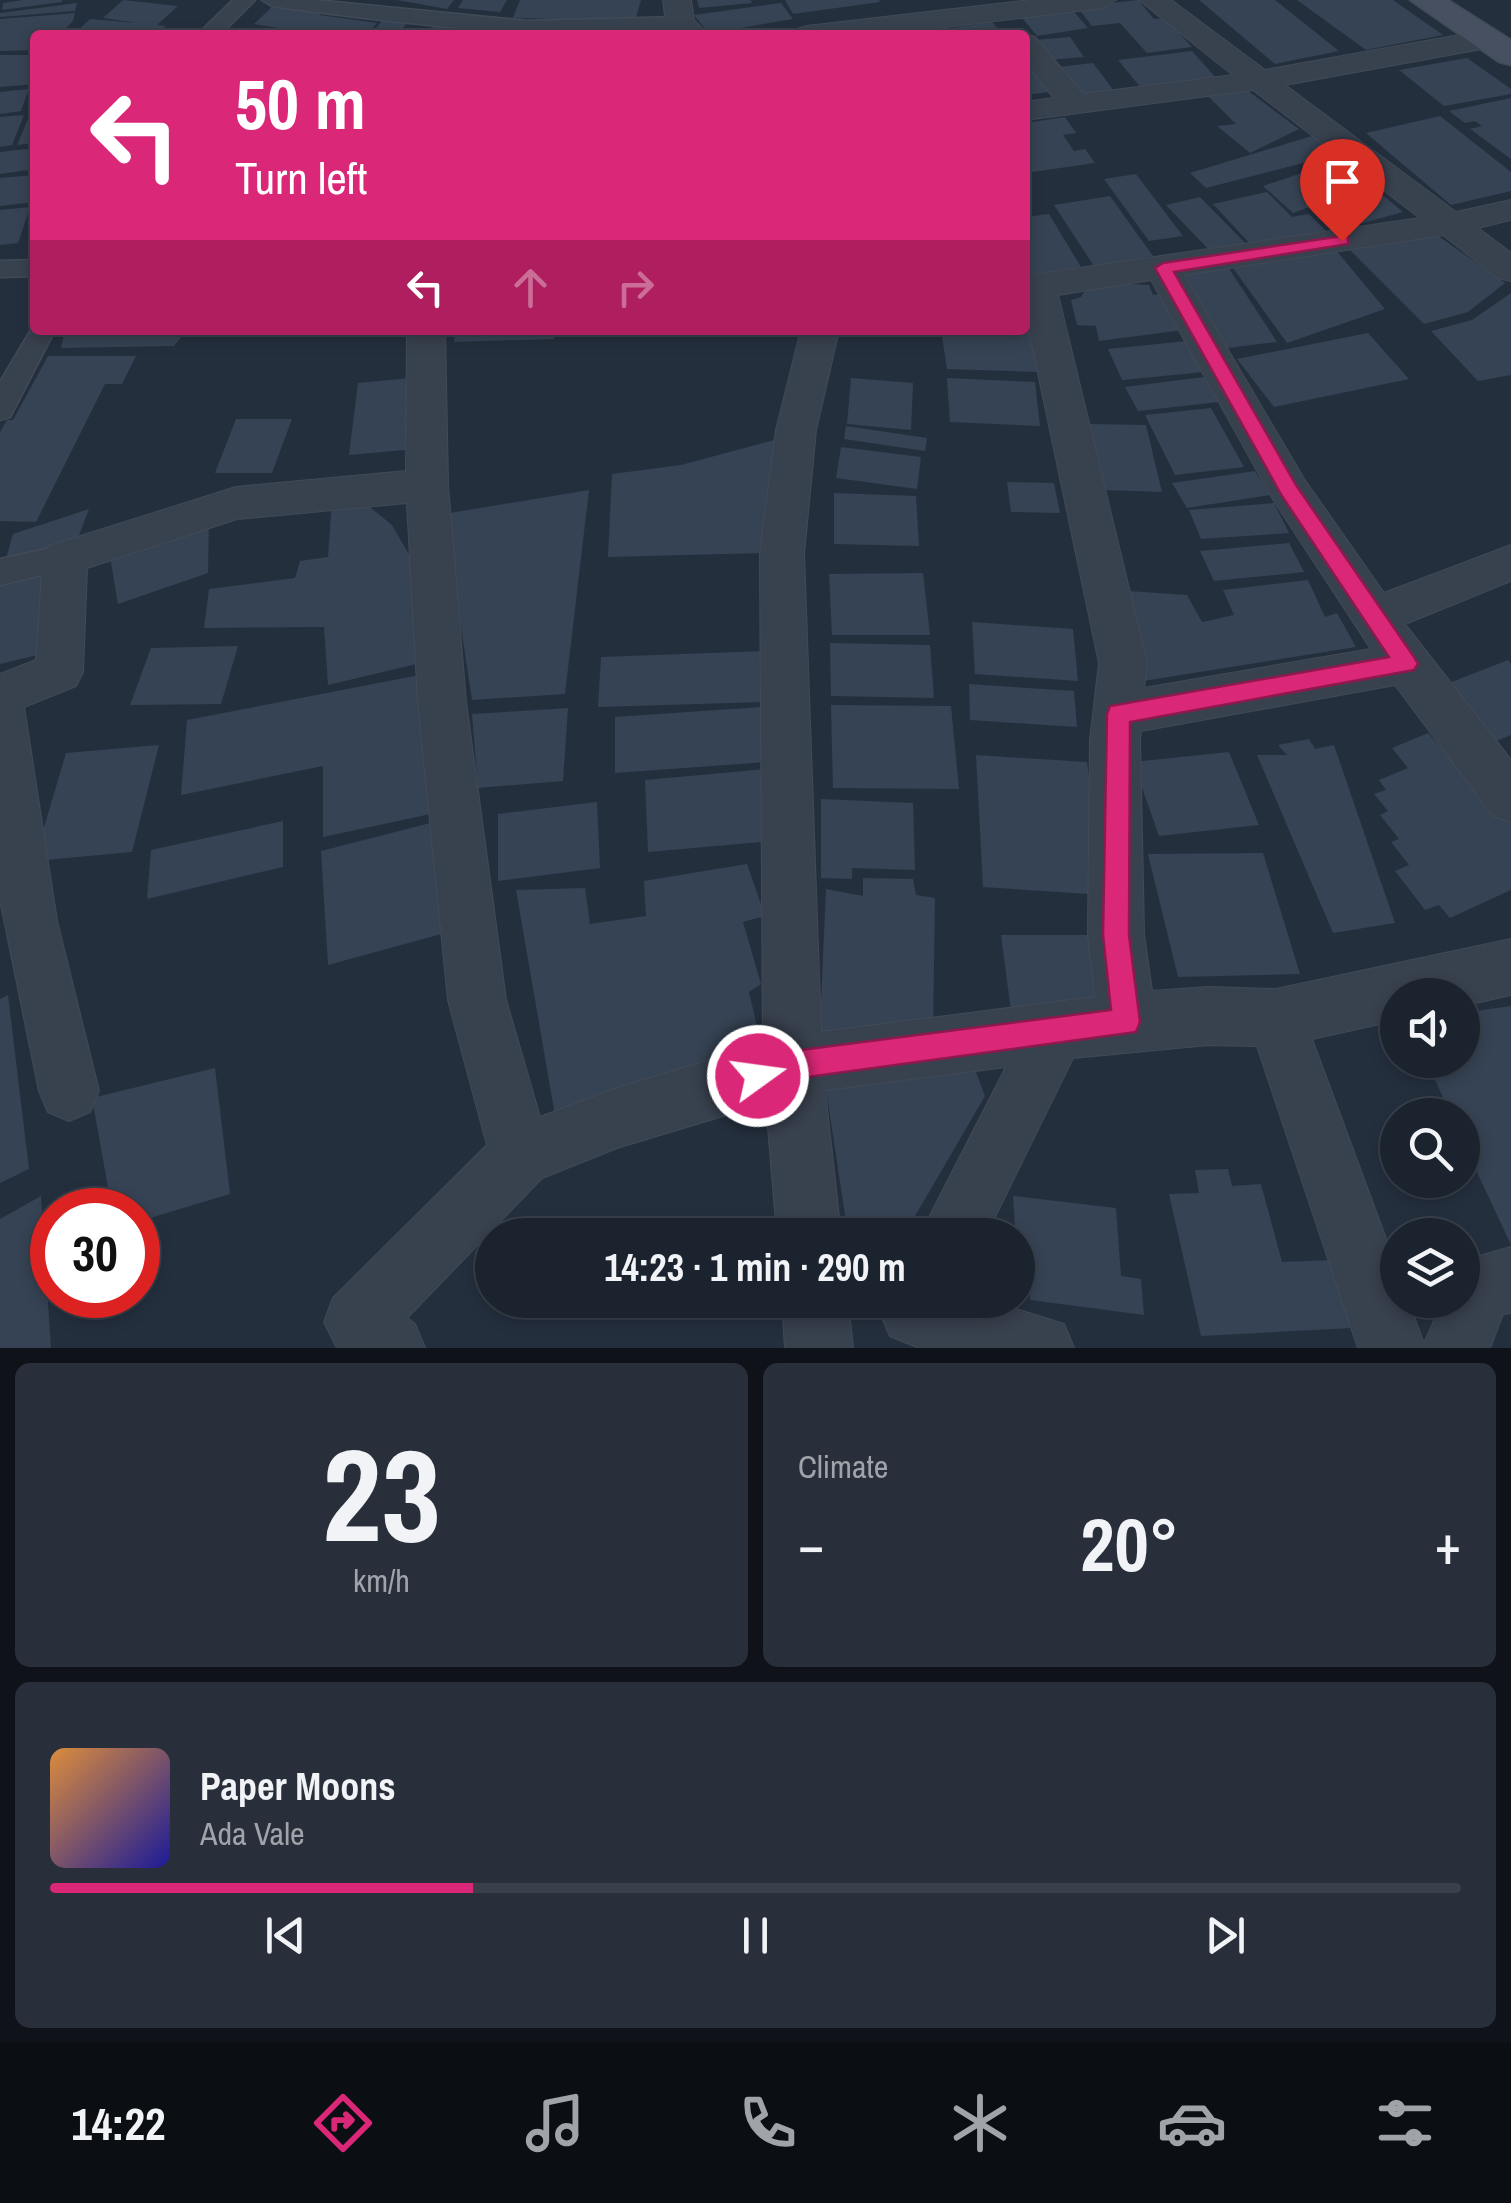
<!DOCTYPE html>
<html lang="en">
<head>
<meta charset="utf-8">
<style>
	:root { --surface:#1b232e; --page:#282f3a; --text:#f1f3f6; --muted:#a0a4aa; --line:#39404a; --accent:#db2777 }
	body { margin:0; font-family:"Archivo Narrow",sans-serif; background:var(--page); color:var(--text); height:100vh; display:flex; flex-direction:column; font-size:38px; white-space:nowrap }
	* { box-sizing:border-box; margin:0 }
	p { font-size:32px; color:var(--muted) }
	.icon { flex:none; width:55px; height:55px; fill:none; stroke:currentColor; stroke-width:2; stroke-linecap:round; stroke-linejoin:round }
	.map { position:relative; height:1348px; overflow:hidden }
	.side { display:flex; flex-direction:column; gap:15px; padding:15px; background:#0f1319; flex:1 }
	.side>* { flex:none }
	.hud { position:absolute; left:30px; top:30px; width:1000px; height:305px; border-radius:10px; box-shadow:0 5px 15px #0003,0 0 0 2px var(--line); background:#db2777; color:#fff; overflow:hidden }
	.fabs { position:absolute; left:1380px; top:978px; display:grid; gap:20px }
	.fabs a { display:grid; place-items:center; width:100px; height:100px; border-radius:50%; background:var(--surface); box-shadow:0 5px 15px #0003,0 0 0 2px var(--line); font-size:50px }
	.speed { position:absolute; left:30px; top:1188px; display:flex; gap:20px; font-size:50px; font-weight:700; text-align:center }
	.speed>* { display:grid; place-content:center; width:130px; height:130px; border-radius:50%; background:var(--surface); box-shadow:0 5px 15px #0003,0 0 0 2px var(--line); line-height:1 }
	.speed .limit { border:15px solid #d22; background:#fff; color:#111 }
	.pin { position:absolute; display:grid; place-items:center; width:85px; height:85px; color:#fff; margin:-102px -42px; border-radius:50% 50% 50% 0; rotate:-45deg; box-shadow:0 0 10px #0007 }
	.pin .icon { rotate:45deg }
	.me { position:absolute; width:110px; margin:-55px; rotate:76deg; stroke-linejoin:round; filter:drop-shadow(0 0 8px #0008) }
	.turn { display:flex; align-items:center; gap:35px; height:210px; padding:0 40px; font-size:45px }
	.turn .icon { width:130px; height:130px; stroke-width:2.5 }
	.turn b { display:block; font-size:70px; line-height:85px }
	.lanes { display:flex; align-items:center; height:95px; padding:0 40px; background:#0003; justify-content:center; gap:50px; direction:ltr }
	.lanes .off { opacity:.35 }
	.big { font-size:75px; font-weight:700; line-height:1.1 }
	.side .card { flex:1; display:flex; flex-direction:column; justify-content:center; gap:15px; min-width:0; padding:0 35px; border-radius:15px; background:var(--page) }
	.side .dial { align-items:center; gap:0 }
	.dial b { font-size:130px; line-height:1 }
	.song { display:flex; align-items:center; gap:30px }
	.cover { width:120px; height:120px; border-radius:15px; background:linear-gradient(135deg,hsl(30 70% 55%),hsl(240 70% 35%)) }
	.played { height:10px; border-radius:5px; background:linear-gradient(90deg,var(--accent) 30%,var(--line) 30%) }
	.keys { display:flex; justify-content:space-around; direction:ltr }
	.heat { display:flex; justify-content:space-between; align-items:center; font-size:55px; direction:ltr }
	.side .tiles { flex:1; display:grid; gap:15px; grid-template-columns:1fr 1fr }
	.card:last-child { grid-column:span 2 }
	.trip { position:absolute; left:475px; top:1218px; width:560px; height:100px; border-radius:50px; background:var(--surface); box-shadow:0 5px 15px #0003,0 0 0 2px var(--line); font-weight:700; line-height:100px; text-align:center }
	.tabs { display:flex; height:160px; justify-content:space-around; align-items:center; background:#0b0e12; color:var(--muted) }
	.tabs .icon { width:70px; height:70px }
	.tabs .on { color:var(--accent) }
	.tabs b { font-size:45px; color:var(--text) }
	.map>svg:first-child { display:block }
</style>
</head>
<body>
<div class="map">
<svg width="1511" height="1348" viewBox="0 0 1511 1348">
	<rect width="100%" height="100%" fill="#242f3e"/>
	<path fill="#364354" d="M 23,0 L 62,0 L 62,2 L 2,10 L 3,3 Z
		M 123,0 L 178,6 L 157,25 L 166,26 L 155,35 L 73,35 L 90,19 L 137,23 L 103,18 Z
		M 397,0 L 454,0 L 447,9 Z
		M 463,0 L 507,0 L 500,12 L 458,8 Z
		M 520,0 L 641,0 L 635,21 L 513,18 Z
		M 697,0 L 751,0 L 752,3 L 699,8 Z
		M 785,0 L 879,0 L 880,2 L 793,14 Z
		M 1138,0 L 1154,19 L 1165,18 L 1192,47 L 1147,53 L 1120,23 L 1092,26 L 1077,7 Z
		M 1199,0 L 1275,0 L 1339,51 L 1275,64 Z
		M 1297,0 L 1393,0 L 1443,35 L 1366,50 Z
		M 77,3 L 75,11 L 0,17 L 0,13 Z
		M 781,3 L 793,19 L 718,32 L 706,30 L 694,15 Z
		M 274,5 L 323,12 L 320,15 L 377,23 L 366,35 L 299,35 L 303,32 L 254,24 Z
		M 1070,7 L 1088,28 L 1037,36 L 1019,14 Z
		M 75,13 L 73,21 L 59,35 L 35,35 L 35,50 L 0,51 L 0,19 Z
		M 382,21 L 406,24 L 397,35 L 370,35 Z
		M 992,22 L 1003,35 L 917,35 L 917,33 Z
		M 435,24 L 495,30 L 492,35 L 427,35 Z
		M 1070,37 L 1084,57 L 1048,60 L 1035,40 Z
		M 1192,51 L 1217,79 L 1142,89 L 1118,60 Z
		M 0,55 L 35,55 L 35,84 L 0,87 Z
		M 1467,58 L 1511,89 L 1511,94 L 1444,106 L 1399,70 Z
		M 1093,63 L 1115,92 L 1080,97 L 1058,67 Z
		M 1033,70 L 1048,92 L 1025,95 L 1025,71 Z
		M 1244,88 L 1299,129 L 1250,153 L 1217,126 L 1236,124 L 1204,92 Z
		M 29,89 L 21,111 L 0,114 L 0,92 Z
		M 1511,98 L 1511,159 L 1470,129 L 1482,126 L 1475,121 L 1465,123 L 1449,111 Z
		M 31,112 L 35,112 L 35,143 L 17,145 Z
		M 24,115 L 12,145 L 0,147 L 0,117 Z
		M 1440,116 L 1511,172 L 1511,191 L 1451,205 L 1366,133 Z
		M 1065,117 L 1076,133 L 1063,135 L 1074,151 L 1085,149 L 1095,163 L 1025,173 L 1025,123 Z
		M 1315,135 L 1338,154 L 1206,188 L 1190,173 Z
		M 35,148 L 35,169 L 0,174 L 0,152 Z
		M 1343,159 L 1373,184 L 1293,213 L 1263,186 Z
		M 1136,174 L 1183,236 L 1149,241 L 1104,179 Z
		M 35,175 L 34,202 L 0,206 L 0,178 Z
		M 1267,192 L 1292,217 L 1309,214 L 1327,232 L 1254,248 L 1213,204 Z
		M 1380,193 L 1403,212 L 1352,226 L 1330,207 Z
		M 1110,196 L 1153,256 L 1094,266 L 1054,205 Z
		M 1200,197 L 1247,245 L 1212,253 L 1166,205 Z
		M 30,207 L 18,243 L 0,245 L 0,210 Z
		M 1049,214 L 1081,267 L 1025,275 L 1025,217 Z
		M 1430,230 L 1505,283 L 1468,312 L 1424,324 L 1349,249 Z
		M 1335,249 L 1385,309 L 1287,343 L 1233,268 Z
		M 1228,267 L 1277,342 L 1227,348 L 1181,273 Z
		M 1131,280 L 1132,284 L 1149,285 L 1153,295 L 1164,294 L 1183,330 L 1099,341 L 1096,326 L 1077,325 L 1071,300 L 1081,297 L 1085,291 Z
		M 1511,293 L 1511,375 L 1478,381 L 1431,331 L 1472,320 Z
		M 1025,307 L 1039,372 L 947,369 L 941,330 L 1025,330 Z
		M 65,330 L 187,330 L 174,346 L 61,348 Z
		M 456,330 L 555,330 L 554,339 L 454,342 Z
		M 1368,333 L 1409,379 L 1274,407 L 1237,359 Z
		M 1187,341 L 1204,372 L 1122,380 L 1108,349 Z
		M 48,356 L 136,356 L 122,384 L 105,384 L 36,522 L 0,521 L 0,432 L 7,420 L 13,420 Z
		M 1204,377 L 1219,402 L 1138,411 L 1125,387 Z
		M 411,378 L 405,450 L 349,455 L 358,383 Z
		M 851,378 L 913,383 L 911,430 L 847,424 Z
		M 947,378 L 1035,382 L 1040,426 L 950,422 Z
		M 1211,408 L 1244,467 L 1175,475 L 1145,415 Z
		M 236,419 L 292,419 L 272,473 L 215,473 Z
		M 1090,424 L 1146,425 L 1162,492 L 1104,490 Z
		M 846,426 L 927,438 L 925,451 L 844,439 Z
		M 778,439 L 767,553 L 608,557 L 612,474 L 681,465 Z
		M 841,447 L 921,457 L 917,489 L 836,478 Z
		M 1255,471 L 1270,495 L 1187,508 L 1172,483 Z
		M 1007,482 L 1054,483 L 1060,513 L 1011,512 Z
		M 589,490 L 565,694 L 472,700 L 444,514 Z
		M 834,493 L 916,496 L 919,546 L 834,544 Z
		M 332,499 L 366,504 L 392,525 L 418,570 L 429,661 L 328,685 L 324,627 L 204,628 L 209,589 L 295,578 L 300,561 L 328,557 Z
		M 1274,503 L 1289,533 L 1201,539 L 1189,510 Z
		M 89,509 L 73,551 L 5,562 L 13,534 Z
		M 209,516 L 208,573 L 118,604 L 109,550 Z
		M 1289,543 L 1304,572 L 1214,581 L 1200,551 Z
		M 53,567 L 50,652 L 0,664 L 0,580 Z
		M 923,573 L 930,635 L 832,635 L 829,574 Z
		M 1308,580 L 1325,617 L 1337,613 L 1356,647 L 1137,682 L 1128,591 L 1187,595 L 1202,622 L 1234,615 L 1223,590 Z
		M 972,622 L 1073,629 L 1078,681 L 975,674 Z
		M 830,643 L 930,645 L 934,698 L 831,696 Z
		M 238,646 L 221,704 L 130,705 L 151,648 Z
		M 764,651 L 767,702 L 598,707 L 601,657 Z
		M 1508,660 L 1511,664 L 1511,735 L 1494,742 L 1444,685 Z
		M 430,673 L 440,812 L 323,837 L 323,766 L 181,795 L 187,720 Z
		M 969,684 L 1074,691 L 1077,727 L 970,720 Z
		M 831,705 L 951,706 L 959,789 L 833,788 Z
		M 761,707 L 766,762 L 615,773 L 615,717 Z
		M 568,708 L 563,781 L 478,788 L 472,714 Z
		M 1428,733 L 1449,757 L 1454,755 L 1511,822 L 1511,890 L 1450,918 L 1439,905 L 1425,910 L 1395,871 L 1409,865 L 1391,842 L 1399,839 L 1380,815 L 1388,811 L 1374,794 L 1386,790 L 1379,780 L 1408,768 L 1392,748 Z
		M 1309,739 L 1315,749 L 1334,745 L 1395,923 L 1333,933 L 1257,755 L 1287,755 L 1278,745 Z
		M 159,745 L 132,852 L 34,861 L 66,753 Z
		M 1229,752 L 1259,825 L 1159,836 L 1133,762 Z
		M 976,755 L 1087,762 L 1103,895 L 983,887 Z
		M 766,769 L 774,841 L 648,852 L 645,780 Z
		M 821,799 L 913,803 L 915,870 L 852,868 L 852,879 L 821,878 Z
		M 597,802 L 600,868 L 498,881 L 498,814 Z
		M 442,820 L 456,930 L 328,965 L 321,851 Z
		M 283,821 L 283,867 L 147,899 L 151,850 Z
		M 1263,853 L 1300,974 L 1178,977 L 1148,854 Z
		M 747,864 L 765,916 L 743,922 L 761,984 L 749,992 L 764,1056 L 557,1127 L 516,890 L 585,888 L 590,924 L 646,916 L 644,881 Z
		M 863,878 L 913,879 L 916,895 L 935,898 L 933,1031 L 819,1048 L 826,889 L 863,896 Z
		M 1001,935 L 1089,935 L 1103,1010 L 1011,1011 Z
		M 8,995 L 29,1169 L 0,1183 L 0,999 Z
		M 1511,1006 L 1511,1245 L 1462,1140 L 1462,1115 L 1451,1115 L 1426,1060 L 1462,1060 L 1462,1013 Z
		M 973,1064 L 985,1096 L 904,1235 L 848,1235 L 826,1089 Z
		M 215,1068 L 230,1194 L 150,1218 L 138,1216 L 138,1210 L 112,1210 L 92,1098 Z
		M 1228,1169 L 1232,1186 L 1261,1184 L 1282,1262 L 1332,1260 L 1352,1328 L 1201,1336 L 1169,1194 L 1199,1193 L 1195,1170 Z
		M 41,1196 L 51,1348 L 0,1348 L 0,1219 Z
		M 1013,1196 L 1116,1208 L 1121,1276 L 1141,1279 L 1144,1315 L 1030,1300 L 1030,1276 L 1018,1273 Z"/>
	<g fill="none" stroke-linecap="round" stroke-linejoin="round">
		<defs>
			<path id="pedestrian" d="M 233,0 L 255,0 L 220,35 L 197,35 Z
				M 262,0 L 315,0 L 527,21 L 680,17 L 690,23 C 654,57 333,15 272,6 Z
				M 35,260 L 35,276 L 0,277 L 0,261 Z
				M 35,323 L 35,330 L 55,330 L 10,417 L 0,420 L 0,382 Z
				M 65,545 L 76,549 L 81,558 L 76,567 L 0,585 L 0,559 Z"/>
			<path id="minor" d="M 663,0 L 691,0 L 694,20 L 708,35 L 677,35 L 666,23 Z
				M 1032,0 L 1116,0 L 1102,8 L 879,35 L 793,35 L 797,29 L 807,26 Z
				M 1139,0 L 1171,0 L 1265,70 L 1487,30 L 1497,33 L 1501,39 L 1497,45 L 1487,48 L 1285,85 L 1456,212 L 1511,200 L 1511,220 L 1478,228 L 1511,253 L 1511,281 L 1498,278 L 1443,235 L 1184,275 L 1304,479 L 1384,593 L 1511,545 L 1511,581 L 1405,624 L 1511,760 L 1511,822 L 1493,816 L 1395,685 L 1141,731 L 1140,740 L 1144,935 L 1152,991 L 1208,987 L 1276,989 L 1511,939 L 1511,995 L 1462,1006 L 1462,995 L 1398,995 L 1398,1020 L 1312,1039 L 1398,1271 L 1398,1300 L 1408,1300 L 1424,1344 L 1443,1300 L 1462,1300 L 1462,1261 L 1511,1247 L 1511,1313 L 1503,1314 L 1490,1348 L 1358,1348 L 1257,1046 L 1208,1045 L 1073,1058 L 986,1235 L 920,1235 L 1006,1067 L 825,1090 L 841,1235 L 777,1235 L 766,1103 L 617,1148 L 542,1178 L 407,1318 L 415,1324 L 425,1348 L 337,1348 L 324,1322 L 333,1298 L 487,1145 L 448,1000 L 418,702 L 407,503 L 237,519 L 87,568 L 83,672 L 76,686 L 24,707 L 57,921 L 99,1091 L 90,1112 L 69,1121 L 48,1112 L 39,1091 L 0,900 L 0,674 L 36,660 L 43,558 L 49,546 L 236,487 L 406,471 L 407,330 L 445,330 L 448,485 L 466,702 L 506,1000 L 540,1117 L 617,1088 L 763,1044 L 760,554 L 776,430 L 801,330 L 839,330 L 816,430 L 804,554 L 821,1032 L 1095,997 L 1088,935 L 1090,740 L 1099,663 L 1025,311 L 1025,276 L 1420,218 L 1253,90 L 1025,120 L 1025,102 L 1054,98 L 1025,62 L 1025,34 L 1035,37 L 1083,94 L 1233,75 ZM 1151,280 L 1274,501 L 1371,649 L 1144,688 L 1147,663 L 1058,295 Z
				M 782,1300 L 848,1300 L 853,1348 L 785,1348 Z
				M 885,1300 L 987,1300 L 1064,1324 L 1074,1348 L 919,1348 L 890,1336 L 880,1313 Z"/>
			<path id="secondary" d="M 1410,0 L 1448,0 L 1511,40 L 1511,65 L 1499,62 Z"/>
		</defs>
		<use href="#pedestrian" stroke="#414a57" stroke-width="3"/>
		<use href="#minor" stroke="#414a57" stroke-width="2"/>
		<use href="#secondary" stroke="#414a57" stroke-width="3"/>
		<use href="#pedestrian" fill="#38414e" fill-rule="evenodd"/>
		<use href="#minor" fill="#38414e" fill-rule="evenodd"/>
		<use href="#secondary" fill="#465061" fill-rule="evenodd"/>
	</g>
	<path fill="#db2777" stroke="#8e194d" stroke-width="2.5" d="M 1342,236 L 1348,237 L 1348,244 L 1174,272 L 1296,485 L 1414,657 L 1418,664 L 1414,670 L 1130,722 L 1129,935 L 1140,1022 L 1136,1032 L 793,1079 L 758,1090 L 748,1086 L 744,1076 L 748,1065 L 793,1051 L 1111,1010 L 1103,935 L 1107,714 L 1110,706 L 1389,657 L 1282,496 L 1155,268 L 1163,263 Z"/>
</svg>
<div class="fabs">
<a><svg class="icon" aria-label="sound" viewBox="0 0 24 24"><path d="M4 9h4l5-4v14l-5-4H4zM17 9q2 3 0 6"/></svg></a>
<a><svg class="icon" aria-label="search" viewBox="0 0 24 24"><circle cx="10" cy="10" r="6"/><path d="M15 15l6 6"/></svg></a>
<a><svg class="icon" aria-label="layers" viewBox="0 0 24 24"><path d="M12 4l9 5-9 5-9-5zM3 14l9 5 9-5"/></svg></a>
</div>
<div class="speed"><div class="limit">30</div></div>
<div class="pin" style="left:1342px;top:241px;background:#d93025"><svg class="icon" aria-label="arrive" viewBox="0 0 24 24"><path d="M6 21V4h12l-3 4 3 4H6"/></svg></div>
<svg class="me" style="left:758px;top:1076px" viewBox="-20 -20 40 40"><circle r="17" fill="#db2777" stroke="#fff" stroke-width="3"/><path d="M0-11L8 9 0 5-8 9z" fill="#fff"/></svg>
<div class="trip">14:23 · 1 min · 290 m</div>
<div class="hud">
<div class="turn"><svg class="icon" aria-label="left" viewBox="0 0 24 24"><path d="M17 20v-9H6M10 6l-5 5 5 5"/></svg><div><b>50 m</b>Turn left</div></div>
<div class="lanes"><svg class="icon" aria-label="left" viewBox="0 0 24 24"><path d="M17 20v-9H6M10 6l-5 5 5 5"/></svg><svg class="icon off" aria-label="ahead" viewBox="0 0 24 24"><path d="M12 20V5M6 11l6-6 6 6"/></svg><svg class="icon off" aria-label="right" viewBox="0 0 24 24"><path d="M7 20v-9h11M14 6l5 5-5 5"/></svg></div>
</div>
</div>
<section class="side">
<div class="tiles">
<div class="card dial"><b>23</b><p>km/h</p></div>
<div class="card"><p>Climate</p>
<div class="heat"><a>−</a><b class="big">20°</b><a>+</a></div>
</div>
<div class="card">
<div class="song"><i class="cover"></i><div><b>Paper Moons</b><p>Ada Vale</p></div></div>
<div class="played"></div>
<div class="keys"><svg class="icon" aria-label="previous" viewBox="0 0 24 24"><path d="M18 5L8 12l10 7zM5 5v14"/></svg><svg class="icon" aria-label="pause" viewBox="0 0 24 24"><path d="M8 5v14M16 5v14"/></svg><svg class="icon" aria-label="next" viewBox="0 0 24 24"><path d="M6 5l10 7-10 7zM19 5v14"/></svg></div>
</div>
</div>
</section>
<nav class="tabs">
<b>14:22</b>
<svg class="icon on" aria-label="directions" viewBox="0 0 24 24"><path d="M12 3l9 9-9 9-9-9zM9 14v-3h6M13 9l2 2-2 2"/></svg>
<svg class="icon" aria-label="music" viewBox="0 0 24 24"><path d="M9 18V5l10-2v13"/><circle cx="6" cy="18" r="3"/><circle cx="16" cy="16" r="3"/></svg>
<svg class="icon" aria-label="phone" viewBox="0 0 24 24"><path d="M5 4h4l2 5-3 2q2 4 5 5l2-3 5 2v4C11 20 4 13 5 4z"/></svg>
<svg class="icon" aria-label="climate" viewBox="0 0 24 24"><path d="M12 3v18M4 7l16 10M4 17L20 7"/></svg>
<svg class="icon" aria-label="car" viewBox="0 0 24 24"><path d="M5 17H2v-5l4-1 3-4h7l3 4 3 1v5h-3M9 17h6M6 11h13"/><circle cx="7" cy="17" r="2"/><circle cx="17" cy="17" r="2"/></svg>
<svg class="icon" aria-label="filters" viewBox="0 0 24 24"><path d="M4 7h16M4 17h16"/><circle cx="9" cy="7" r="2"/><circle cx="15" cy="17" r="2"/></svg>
</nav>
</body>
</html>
